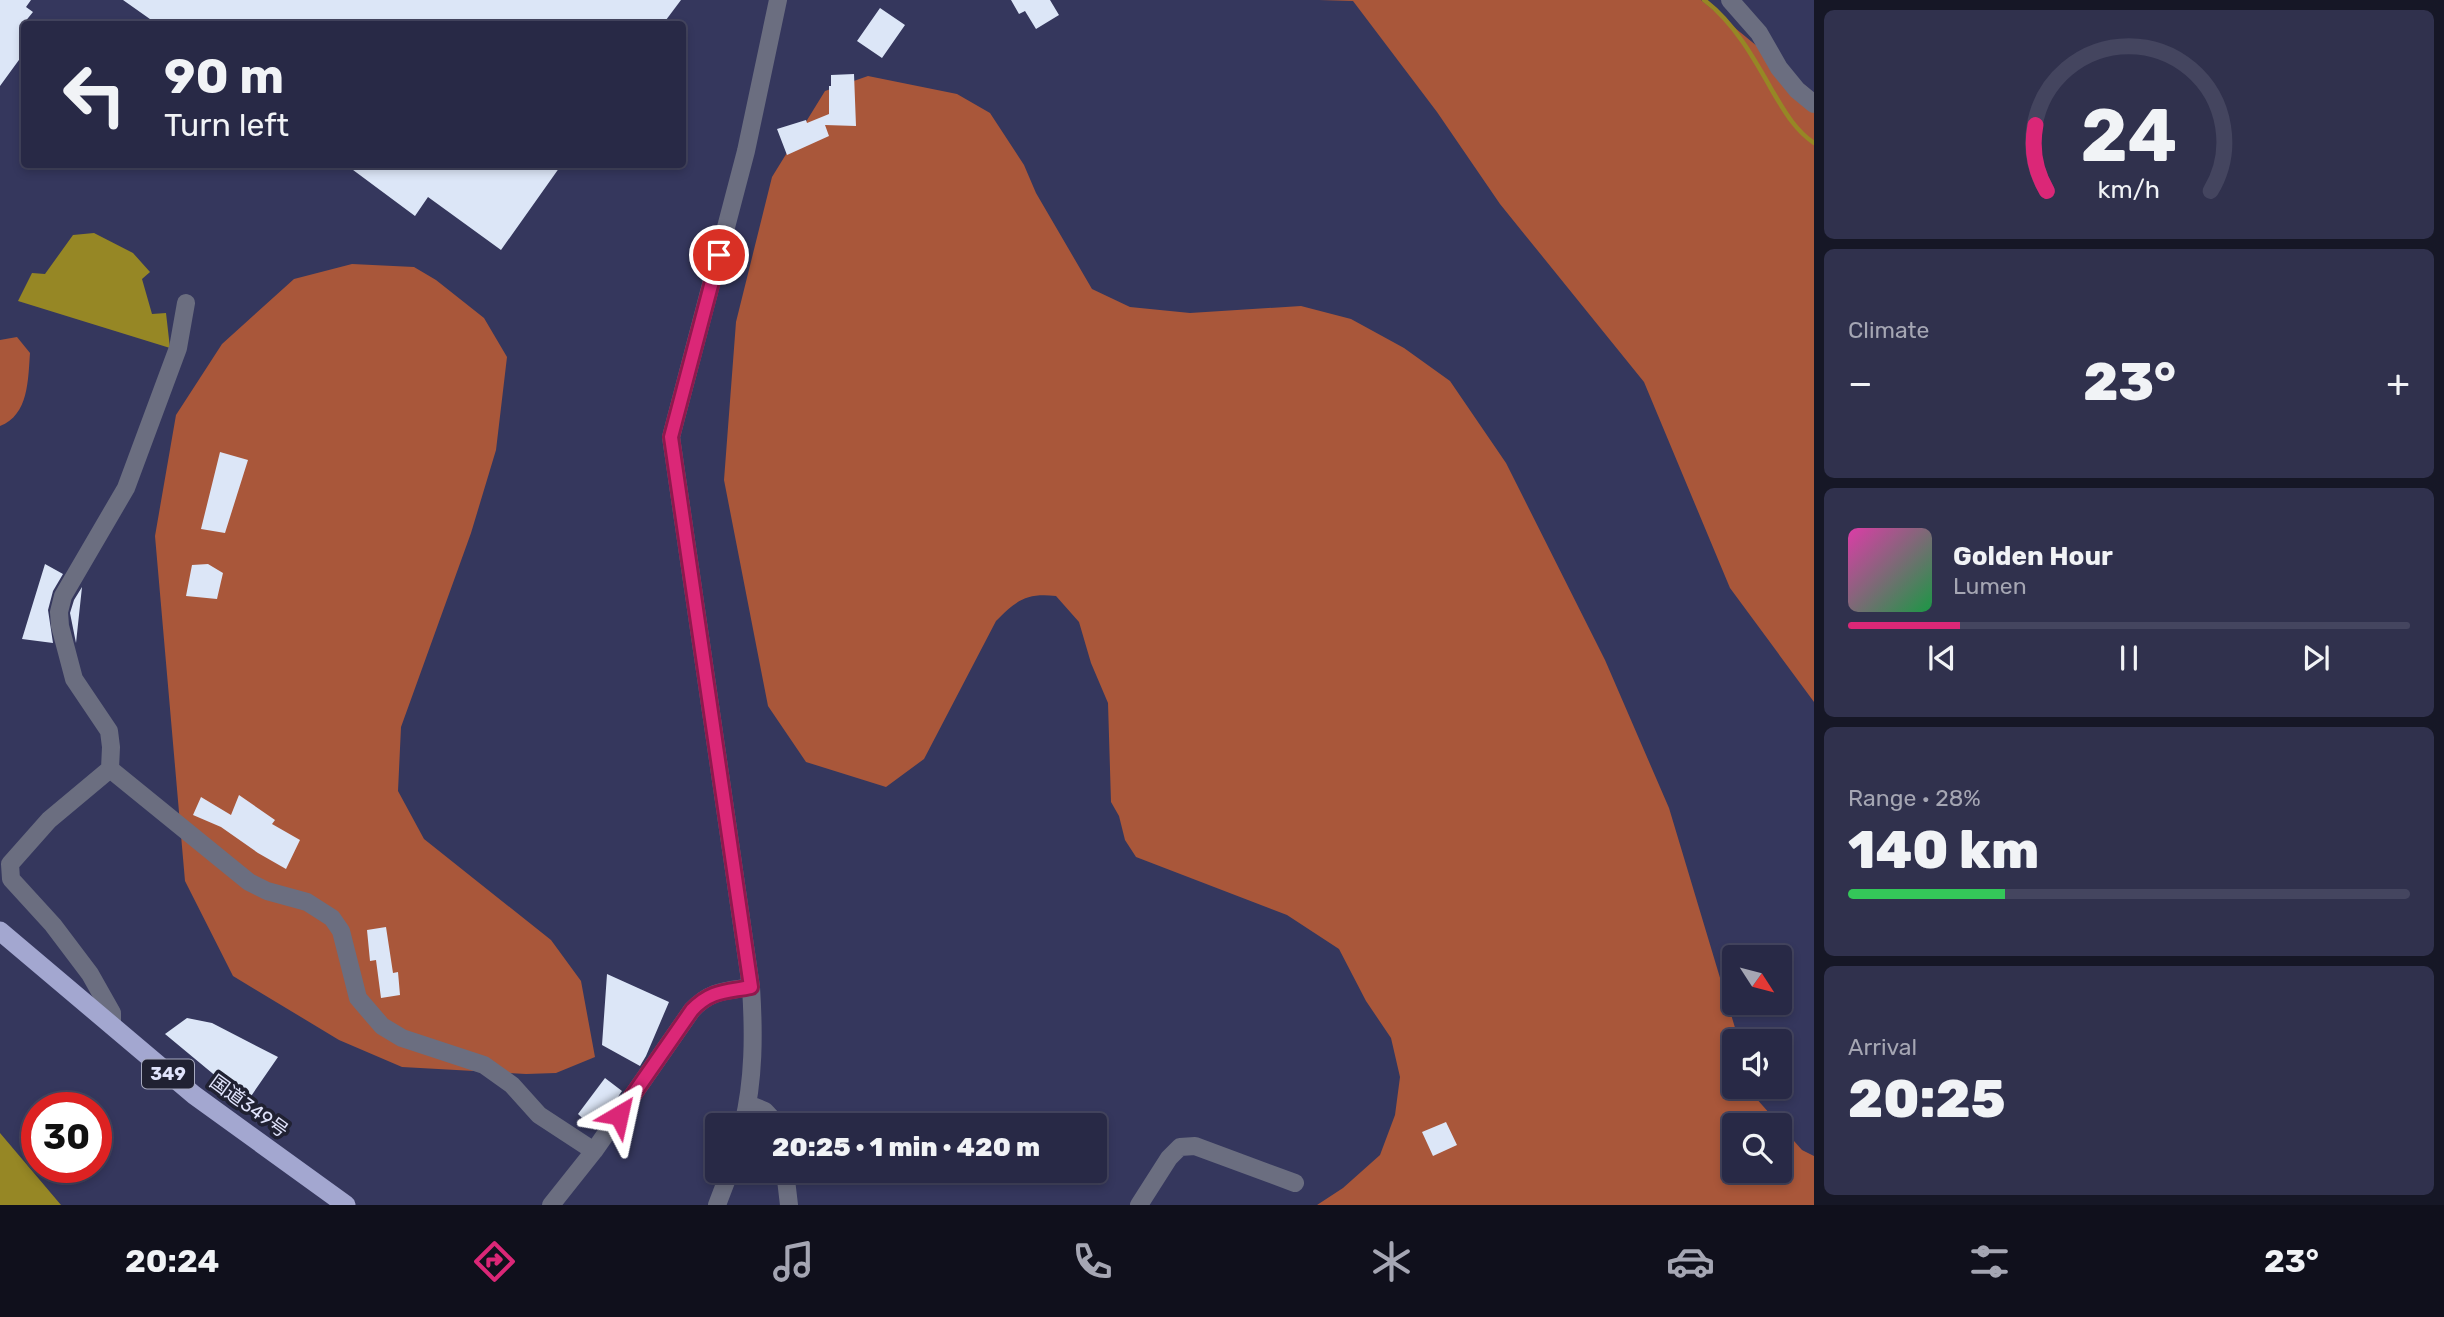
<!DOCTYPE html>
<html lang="en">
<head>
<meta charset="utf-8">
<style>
	:root { --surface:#282946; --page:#30314d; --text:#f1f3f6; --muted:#a5a6b3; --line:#44455f; --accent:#db2777 }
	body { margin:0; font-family:Rubik,"Noto Sans JP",sans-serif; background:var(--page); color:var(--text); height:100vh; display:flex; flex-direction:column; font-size:26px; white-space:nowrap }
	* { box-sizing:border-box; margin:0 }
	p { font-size:23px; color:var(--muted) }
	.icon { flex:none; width:38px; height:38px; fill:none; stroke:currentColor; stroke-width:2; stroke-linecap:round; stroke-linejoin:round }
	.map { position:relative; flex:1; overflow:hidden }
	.drawer { display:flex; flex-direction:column; gap:10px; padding:10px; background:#161726; width:630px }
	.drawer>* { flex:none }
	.banner { position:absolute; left:21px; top:21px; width:665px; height:147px; border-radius:7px; box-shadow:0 4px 10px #0003,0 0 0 2px var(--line); background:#282946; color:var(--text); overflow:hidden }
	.needle { width:46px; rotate:126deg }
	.tools { position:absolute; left:1722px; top:945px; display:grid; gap:14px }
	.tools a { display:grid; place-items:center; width:70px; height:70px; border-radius:7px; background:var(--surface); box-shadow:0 4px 10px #0003,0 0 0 2px var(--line); font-size:35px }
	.speed { position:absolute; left:21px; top:1092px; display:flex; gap:14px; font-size:35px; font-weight:700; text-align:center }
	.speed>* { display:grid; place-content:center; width:91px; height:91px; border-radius:50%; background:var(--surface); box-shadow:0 4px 10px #0003,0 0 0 2px var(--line); line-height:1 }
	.speed .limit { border:10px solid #d22; background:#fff; color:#111 }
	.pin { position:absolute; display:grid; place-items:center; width:60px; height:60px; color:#fff; margin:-30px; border:4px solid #fff; border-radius:50%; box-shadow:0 2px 7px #0007 }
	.me { position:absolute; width:77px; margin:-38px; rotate:36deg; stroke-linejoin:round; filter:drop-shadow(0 0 5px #0008) }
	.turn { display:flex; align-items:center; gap:24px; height:147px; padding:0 28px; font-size:32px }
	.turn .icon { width:91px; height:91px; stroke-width:2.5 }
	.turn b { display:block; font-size:49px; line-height:60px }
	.big { font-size:52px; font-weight:800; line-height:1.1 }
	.drawer .card { flex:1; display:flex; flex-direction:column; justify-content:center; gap:10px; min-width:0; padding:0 24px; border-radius:10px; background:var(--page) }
	.drawer .dial { align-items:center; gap:0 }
	.dial svg { height:182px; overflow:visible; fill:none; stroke:var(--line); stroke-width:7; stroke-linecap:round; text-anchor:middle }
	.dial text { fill:var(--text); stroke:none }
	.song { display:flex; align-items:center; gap:21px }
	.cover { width:84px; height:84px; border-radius:10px; background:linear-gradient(135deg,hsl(320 70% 55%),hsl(140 70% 35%)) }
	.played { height:7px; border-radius:4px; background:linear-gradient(90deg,var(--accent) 20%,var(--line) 20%) }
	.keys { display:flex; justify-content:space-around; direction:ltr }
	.heat { display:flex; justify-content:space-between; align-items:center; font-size:38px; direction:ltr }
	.charge { height:10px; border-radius:5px; background:linear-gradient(90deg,#34c759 28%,var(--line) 0) }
	.trip { position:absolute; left:705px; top:1113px; width:402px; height:70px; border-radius:7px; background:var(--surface); box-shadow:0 4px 10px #0003,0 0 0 2px var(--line); font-weight:800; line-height:70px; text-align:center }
	.tabs { display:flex; height:112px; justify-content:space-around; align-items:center; background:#10101c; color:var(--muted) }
	.tabs .icon { width:49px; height:49px }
	.tabs .current { color:var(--accent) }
	.tabs b { font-size:32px; color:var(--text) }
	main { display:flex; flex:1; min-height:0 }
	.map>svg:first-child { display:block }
</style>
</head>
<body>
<main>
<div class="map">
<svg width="1814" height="1205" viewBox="0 0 1814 1205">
	<rect width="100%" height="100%" fill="#35375d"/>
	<path fill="#a9573a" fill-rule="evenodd" d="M 1319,0 L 1701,0 L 1814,93 L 1814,702 L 1730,588 L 1644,382 L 1500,204 L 1437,112 L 1353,1 Z
		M 868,76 L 957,94 L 990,113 L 1024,165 L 1036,193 L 1092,289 L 1130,307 L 1190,313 L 1301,306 L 1351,319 L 1404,348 L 1450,381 L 1506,463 L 1605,660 L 1669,808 L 1739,1041 L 1734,1041 L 1734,1087 L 1752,1087 L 1755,1097 L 1802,1150 L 1814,1156 L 1814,1205 L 1317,1205 L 1343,1188 L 1380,1155 L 1395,1115 L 1400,1077 L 1391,1038 L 1366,1001 L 1339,949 L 1287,915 L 1136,857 L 1125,840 L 1119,816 L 1111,802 L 1108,703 L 1091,663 L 1079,622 L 1056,596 C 1026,593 1017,600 996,621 L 924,759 L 886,787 L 806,762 L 768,706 L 724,480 L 736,322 L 772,177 L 825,91 ZM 1734,1125 L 1780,1125 L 1780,1171 L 1734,1171 Z
		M 352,264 L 414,267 L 436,280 L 484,318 L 507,357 L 496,450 L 471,533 L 401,727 L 398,791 L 424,839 L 551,940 L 581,981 L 595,1057 L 556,1073 L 526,1074 L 402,1067 L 339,1040 L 233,976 L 185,881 L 155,536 L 176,415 L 222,344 L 294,279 Z
		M 17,337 L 30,353 C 28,379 29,415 0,426 L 0,340 Z"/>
	<path fill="#968725" d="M 94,233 L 133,253 L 150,272 L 142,279 L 152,314 L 166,313 L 170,348 L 18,301 L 32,273 L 45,274 L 73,235 Z
		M 0,1133 L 61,1205 L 0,1205 Z"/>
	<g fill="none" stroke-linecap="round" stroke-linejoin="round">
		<path stroke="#968725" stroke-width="4.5" d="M 1704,0 C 1734,22 1755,60 1773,92 C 1785,112 1795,130 1814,143"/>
	</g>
	<path fill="#dce6f7" d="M 0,0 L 31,0 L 26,7 L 33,12 L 24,23 L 24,53 L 0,86 Z
		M 123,0 L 681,0 L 663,24 L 157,24 Z
		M 1011,0 L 1050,0 L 1059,15 L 1036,29 L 1025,11 L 1019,14 Z
		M 880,8 L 905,25 L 882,58 L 857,41 Z
		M 854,74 L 856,126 L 825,125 L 829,136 L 787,155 L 777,129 L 806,120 L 807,123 L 829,114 L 829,86 L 831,86 L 831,75 Z
		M 345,164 L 562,164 L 501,250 L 428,197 L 415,216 Z
		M 220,452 L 248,460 L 225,533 L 201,529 Z
		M 45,564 L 63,574 L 53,591 L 48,610 L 53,643 L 22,639 Z
		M 208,564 L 223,573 L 217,599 L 186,596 L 192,565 Z
		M 82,587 L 76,643 L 70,613 L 74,600 Z
		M 239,795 L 275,820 L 272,824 L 300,840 L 286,869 L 258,853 L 221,827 L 193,815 L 201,797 L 231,815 Z
		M 386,927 L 393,973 L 398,972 L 400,995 L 381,998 L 376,960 L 370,961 L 367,930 Z
		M 607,974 L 669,1002 L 646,1056 L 640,1066 L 602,1045 Z
		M 187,1018 L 212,1023 L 278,1057 L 247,1102 L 165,1034 Z
		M 605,1078 L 622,1091 L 595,1130 L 578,1114 Z
		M 1446,1122 L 1457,1145 L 1433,1156 L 1422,1132 Z"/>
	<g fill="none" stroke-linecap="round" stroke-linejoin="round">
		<path stroke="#6b6e80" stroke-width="18" d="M 1730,0 L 1759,33 L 1779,68 L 1797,90 L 1814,104
			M 110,769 L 249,882 L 267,891 L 307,902 L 332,918 L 341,931 L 358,998 L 382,1026 L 402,1038 L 484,1065 L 512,1085 L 539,1115 L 594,1151
			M 112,1026 L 112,1013 L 90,974 L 53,925 L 11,879 L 10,864 L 49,820 L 110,769 L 111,747 L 109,731 L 74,679 L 60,626 L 59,612 L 63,596 L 126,488 L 178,348 L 186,303
			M 551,1205 L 594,1151 L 692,1010 C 711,990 726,991 751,987
			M 1139,1205 L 1169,1158 L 1180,1147 L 1195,1146 L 1295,1183"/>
		<path stroke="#6b6e80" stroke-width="18" d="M 748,1104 L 765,1111 L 778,1125
			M 743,1125 C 754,1079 754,1034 751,987 L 671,437 L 746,151 L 778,0
			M 785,1171 L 789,1205
			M 717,1205 L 730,1171"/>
		<path stroke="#a3a7d0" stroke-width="19" d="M 0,931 L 194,1095 L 346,1205"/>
	</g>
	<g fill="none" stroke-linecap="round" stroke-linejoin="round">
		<defs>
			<path id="route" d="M 619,1115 L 692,1010 C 711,990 726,992 751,987 L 671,437 L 719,255"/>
		</defs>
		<use href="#route" stroke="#8e194d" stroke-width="18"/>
		<use href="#route" stroke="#db2777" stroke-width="12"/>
	</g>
	<g text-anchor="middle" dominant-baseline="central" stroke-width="7" stroke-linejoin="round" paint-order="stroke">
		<rect fill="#202132" stroke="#a6a9bf" stroke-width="2" x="142" y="1059.5" width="52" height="29" rx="5"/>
		<g font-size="18" font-weight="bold" fill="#e0e3fb">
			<text x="168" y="1074">349</text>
		</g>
		<g font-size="19" fill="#e0e3fb" stroke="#202132">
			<text transform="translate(249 1106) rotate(36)">国道349号</text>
		</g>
	</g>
</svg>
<div class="tools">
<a><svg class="needle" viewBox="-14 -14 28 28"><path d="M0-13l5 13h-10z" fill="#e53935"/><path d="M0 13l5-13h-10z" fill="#a5a6b3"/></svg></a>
<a><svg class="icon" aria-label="sound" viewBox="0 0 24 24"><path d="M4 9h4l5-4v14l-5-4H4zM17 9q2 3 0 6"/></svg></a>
<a><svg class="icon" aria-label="search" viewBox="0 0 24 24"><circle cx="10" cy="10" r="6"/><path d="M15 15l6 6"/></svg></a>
</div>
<div class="speed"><div class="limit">30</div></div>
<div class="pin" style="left:719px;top:255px;background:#d93025"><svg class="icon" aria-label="arrive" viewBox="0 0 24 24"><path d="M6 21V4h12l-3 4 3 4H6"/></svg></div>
<svg class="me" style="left:619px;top:1115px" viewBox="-20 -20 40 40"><path d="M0-17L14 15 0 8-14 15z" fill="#db2777" stroke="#fff" stroke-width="4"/></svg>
<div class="trip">20:25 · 1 min · 420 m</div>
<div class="banner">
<div class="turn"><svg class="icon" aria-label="left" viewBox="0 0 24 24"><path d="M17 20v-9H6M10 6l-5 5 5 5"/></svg><div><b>90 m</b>Turn left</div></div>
</div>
</div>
<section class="drawer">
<div class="card dial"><svg viewBox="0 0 100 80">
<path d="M14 69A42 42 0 1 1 86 69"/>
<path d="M14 69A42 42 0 0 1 9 40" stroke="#db2777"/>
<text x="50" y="56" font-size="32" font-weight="700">24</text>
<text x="50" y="72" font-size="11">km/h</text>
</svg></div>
<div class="card"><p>Climate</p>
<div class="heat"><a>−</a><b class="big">23°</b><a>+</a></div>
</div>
<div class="card">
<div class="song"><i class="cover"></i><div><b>Golden Hour</b><p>Lumen</p></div></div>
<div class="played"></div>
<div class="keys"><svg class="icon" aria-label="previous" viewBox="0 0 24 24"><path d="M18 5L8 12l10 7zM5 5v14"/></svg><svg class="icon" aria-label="pause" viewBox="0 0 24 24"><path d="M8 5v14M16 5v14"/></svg><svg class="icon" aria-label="next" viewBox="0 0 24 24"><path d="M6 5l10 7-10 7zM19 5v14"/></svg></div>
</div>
<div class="card"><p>Range · 28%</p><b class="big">140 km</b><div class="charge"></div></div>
<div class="card"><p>Arrival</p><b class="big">20:25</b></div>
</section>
</main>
<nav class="tabs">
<b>20:24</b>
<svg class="icon current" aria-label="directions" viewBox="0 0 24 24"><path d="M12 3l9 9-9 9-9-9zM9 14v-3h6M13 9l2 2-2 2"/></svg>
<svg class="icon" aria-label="music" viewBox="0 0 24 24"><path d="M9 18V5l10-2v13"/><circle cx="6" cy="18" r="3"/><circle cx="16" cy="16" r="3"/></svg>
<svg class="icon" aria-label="phone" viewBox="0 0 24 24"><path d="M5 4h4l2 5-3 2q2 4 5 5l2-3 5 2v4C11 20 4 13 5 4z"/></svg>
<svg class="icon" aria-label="climate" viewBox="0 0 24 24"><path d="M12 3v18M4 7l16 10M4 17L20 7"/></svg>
<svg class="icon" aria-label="car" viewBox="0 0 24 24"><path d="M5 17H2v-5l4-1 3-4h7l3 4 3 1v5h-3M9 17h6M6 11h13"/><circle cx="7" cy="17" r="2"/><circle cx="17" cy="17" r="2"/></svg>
<svg class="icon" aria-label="filters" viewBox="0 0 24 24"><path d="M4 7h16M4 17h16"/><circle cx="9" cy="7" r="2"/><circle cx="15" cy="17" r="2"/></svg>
<b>23°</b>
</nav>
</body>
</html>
